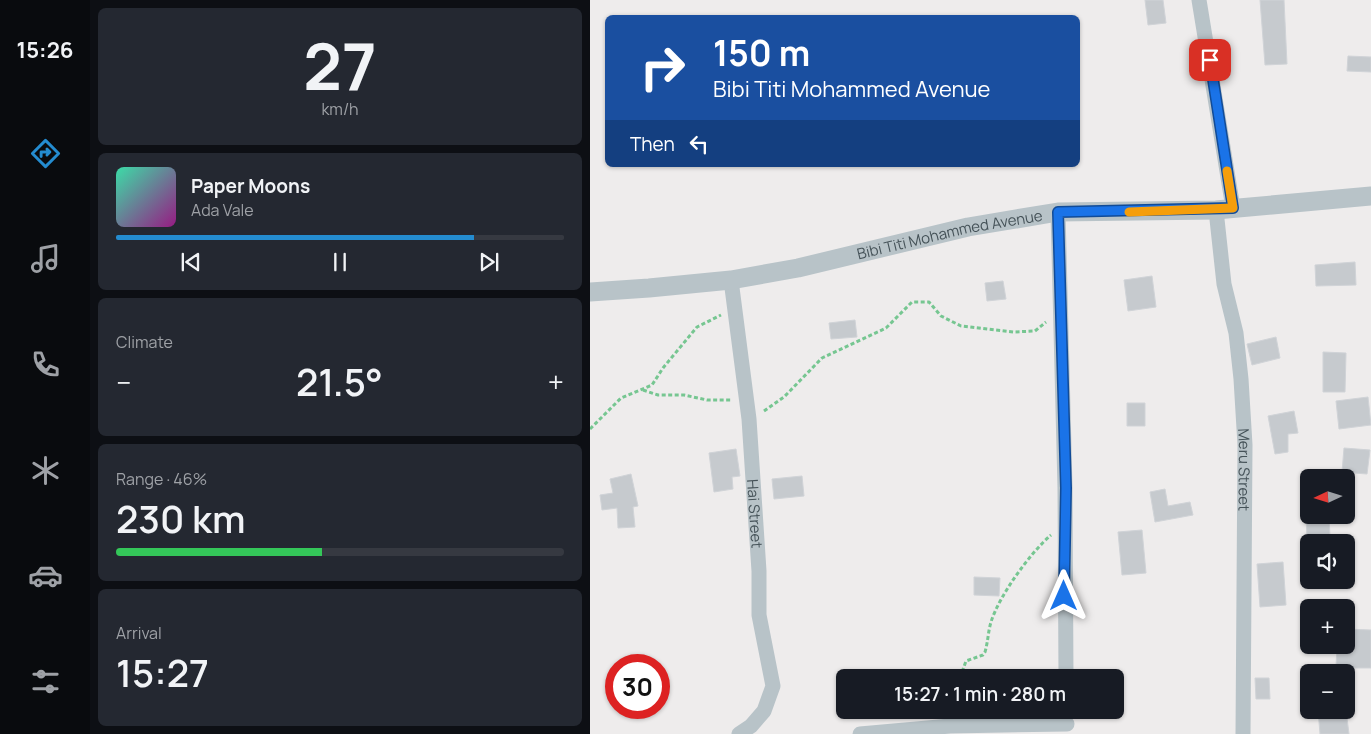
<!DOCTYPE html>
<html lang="en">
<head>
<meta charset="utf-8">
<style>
	:root { --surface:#171b24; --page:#242831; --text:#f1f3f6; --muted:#9ea1a6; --line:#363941; --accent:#248cd0 }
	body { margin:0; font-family:Manrope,sans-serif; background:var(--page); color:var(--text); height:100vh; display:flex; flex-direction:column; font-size:19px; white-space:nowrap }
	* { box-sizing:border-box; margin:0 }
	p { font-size:16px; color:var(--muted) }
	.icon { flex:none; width:28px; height:28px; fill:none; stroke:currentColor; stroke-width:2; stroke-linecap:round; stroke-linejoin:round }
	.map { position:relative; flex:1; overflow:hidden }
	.side { display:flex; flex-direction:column; gap:8px; padding:8px; background:#0d0f14; width:500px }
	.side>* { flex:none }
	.banner { position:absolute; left:15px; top:15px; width:475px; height:152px; border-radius:8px; box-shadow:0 1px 4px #0004; background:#1a4fa0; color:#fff; overflow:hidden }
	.needle { width:32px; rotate:266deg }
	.tools { position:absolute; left:710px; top:469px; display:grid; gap:10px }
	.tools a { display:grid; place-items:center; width:55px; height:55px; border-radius:8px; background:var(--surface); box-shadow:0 1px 4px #0004; font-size:25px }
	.speed { position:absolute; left:15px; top:654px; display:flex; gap:10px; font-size:25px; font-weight:700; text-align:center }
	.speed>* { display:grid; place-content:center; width:65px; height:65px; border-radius:50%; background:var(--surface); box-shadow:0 1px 4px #0004; line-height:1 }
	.speed .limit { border:8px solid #d22; background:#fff; color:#111 }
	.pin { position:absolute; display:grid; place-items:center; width:42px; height:42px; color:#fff; margin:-21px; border-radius:10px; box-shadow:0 2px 8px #0006 }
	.me { position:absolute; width:55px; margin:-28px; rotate:0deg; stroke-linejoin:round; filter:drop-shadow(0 0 4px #0008) }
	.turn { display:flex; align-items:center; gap:18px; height:105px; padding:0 25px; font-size:22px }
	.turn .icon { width:65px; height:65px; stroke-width:2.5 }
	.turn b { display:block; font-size:35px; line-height:42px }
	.then { display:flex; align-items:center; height:48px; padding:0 25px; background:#0003; gap:10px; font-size:19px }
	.big { font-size:38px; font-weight:600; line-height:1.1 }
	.side .tile { flex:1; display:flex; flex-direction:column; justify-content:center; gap:8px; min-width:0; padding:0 18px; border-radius:8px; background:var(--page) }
	.side .dial { align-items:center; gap:0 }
	.dial b { font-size:65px; line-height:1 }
	.song { display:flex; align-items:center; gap:15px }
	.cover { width:60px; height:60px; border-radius:8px; background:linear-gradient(135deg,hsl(160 70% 55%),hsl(310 70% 35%)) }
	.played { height:5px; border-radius:2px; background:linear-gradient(90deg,var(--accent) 80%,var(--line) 80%) }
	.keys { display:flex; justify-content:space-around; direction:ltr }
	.heat { display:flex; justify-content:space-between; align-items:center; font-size:28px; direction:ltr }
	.charge { height:8px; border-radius:4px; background:linear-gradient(90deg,#34c759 46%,var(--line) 0) }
	.trip { position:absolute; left:246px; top:669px; width:288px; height:50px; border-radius:8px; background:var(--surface); box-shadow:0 1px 4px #0004; font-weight:600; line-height:50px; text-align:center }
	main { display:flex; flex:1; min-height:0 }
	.tab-bar { display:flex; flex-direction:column; width:90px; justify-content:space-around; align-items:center; background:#090b0e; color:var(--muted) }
	.tab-bar .icon { width:35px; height:35px }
	.tab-bar .selected { color:var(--accent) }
	.tab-bar b { font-size:22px; color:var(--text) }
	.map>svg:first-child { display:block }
</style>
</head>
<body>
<main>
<nav class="tab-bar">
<b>15:26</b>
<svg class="icon selected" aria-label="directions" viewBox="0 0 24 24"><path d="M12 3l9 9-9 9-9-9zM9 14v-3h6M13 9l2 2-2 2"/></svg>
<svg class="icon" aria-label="music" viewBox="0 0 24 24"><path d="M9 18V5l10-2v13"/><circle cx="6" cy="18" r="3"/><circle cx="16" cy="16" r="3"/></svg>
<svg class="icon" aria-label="phone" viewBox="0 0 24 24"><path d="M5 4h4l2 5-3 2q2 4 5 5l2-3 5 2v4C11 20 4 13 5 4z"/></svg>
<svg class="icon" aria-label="climate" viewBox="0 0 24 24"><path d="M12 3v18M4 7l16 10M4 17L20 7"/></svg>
<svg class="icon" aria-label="car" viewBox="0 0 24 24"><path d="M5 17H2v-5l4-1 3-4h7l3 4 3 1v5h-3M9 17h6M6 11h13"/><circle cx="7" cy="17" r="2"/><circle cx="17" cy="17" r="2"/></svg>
<svg class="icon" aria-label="filters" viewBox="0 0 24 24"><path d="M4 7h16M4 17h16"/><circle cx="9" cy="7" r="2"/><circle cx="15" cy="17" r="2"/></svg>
</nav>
<section class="side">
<div class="tile dial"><b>27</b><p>km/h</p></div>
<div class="tile">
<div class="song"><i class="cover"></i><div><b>Paper Moons</b><p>Ada Vale</p></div></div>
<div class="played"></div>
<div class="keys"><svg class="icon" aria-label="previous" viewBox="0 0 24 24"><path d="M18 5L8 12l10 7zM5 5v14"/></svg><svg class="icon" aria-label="pause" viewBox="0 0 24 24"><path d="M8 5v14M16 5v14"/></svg><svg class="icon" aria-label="next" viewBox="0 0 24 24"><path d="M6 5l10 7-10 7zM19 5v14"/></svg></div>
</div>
<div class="tile"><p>Climate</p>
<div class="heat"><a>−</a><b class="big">21.5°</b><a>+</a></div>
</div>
<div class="tile"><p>Range · 46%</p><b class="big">230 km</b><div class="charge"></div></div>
<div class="tile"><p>Arrival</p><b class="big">15:27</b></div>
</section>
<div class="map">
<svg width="781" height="734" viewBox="0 0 781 734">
	<rect width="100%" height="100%" fill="#eeecec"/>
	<path fill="#c6cace" stroke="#d0d3d7" d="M 555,0 L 573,0 L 576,23 L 558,25 Z
		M 670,0 L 694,0 L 697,64 L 675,65 Z
		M 758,56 L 781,57 L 781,72 L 757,71 Z
		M 765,262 L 766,285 L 726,286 L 725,265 Z
		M 562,276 L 566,307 L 538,311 L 534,280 Z
		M 413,281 L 416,299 L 397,301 L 395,283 Z
		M 265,320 L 267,337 L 241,339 L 239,323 Z
		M 686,337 L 690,358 L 662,365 L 657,344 Z
		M 733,352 L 756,353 L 755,392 L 733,392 Z
		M 778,397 L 781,425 L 749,429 L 746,401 Z
		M 537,403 L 555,403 L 555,426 L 537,426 Z
		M 704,411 L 708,433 L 698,434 L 698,452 L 685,454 L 678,416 Z
		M 754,448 L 780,450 L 777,474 L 752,472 Z
		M 146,449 L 150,476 L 142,477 L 143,489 L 124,492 L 119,453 Z
		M 41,474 L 48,506 L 43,507 L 45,527 L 28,528 L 27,508 L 12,510 L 10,495 L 23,493 L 20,479 Z
		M 212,476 L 214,496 L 184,499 L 182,479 Z
		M 575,489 L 578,506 L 600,502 L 603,515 L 565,522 L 560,492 Z
		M 716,515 L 739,515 L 740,538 L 717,539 Z
		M 552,530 L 556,573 L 532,575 L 528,532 Z
		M 693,562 L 696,605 L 670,607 L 667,564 Z
		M 384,577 L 410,578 L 409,596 L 384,595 Z
		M 756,629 L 781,630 L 781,668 L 746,668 L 747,645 L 756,645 Z
		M 665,678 L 679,678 L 680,699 L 666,699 Z
		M 728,710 L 749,710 L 751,718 L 757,718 L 759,734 L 730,734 Z"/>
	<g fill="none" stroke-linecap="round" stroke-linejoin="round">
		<path stroke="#76c691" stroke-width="3" stroke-dasharray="4 2.5" stroke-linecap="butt" d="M 53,390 L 68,395 L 94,395 L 117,400 L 142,400
			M 174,411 L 194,397 L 232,358 L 296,328 L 322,302 L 339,302 L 351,316 L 371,326 L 424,332 L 445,331 L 456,322
			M 0,429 L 31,398 L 62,385 L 73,368 L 107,327 L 131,315
			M 370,678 L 376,661 L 393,655 L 395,652 C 398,642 398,632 401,622 C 409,596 440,553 461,535"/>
		<g stroke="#b8c3c8" stroke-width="15">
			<path d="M 609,0 L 643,208"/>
			<path id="s1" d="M 626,210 L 634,284 L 646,333 L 651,379 L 655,445 L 653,734"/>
			<path d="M 468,212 L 475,488 L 476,678"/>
			<path id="s2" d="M 141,280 L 159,419 L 169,571 L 169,615 L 183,686 L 174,711 L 161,726 L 149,734"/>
			<path d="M 270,734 L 360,726 L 477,724"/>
		</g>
		<path stroke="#b8c3c8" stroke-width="19" id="s3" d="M 0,292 L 59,288 L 141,280 L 208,268 L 378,227 L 468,212 L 626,210 L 781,196"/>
	</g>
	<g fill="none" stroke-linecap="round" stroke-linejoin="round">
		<defs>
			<path id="route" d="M 474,596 L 476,488 L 468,212 L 643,208 L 620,60"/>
		</defs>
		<use href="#route" stroke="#114b97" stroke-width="12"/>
		<use href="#route" stroke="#1a73e8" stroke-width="9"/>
		<path stroke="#f59e0b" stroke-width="9" d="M 539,212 L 643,208 L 637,171"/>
	</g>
	<g text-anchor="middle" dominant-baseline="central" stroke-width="4" stroke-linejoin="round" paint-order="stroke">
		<g font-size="15" fill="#455258" stroke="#fff">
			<text stroke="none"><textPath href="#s3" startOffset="365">Bibi Titi Mohammed Avenue</textPath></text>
			<text stroke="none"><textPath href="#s1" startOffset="262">Meru Street</textPath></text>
			<text stroke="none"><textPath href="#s2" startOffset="235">Hai Street</textPath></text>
		</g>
	</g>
</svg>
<div class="tools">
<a><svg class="needle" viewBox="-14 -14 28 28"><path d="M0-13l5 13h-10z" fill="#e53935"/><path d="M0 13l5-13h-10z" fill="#9ea1a6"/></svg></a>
<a><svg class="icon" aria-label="sound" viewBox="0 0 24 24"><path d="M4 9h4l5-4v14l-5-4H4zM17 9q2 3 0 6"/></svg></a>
<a>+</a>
<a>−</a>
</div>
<div class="speed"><div class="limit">30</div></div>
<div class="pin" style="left:620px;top:60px;background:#d93025"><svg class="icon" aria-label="arrive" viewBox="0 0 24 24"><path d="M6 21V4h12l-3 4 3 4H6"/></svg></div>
<svg class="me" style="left:474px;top:596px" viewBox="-20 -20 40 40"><path d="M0-17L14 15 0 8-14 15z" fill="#1a73e8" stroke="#fff" stroke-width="4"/></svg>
<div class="trip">15:27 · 1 min · 280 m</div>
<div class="banner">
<div class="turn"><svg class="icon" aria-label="right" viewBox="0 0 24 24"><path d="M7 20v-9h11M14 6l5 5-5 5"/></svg><div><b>150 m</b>Bibi Titi Mohammed Avenue</div></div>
<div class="then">Then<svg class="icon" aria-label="left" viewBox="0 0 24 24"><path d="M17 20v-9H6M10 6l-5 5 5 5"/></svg></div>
</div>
</div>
</main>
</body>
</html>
